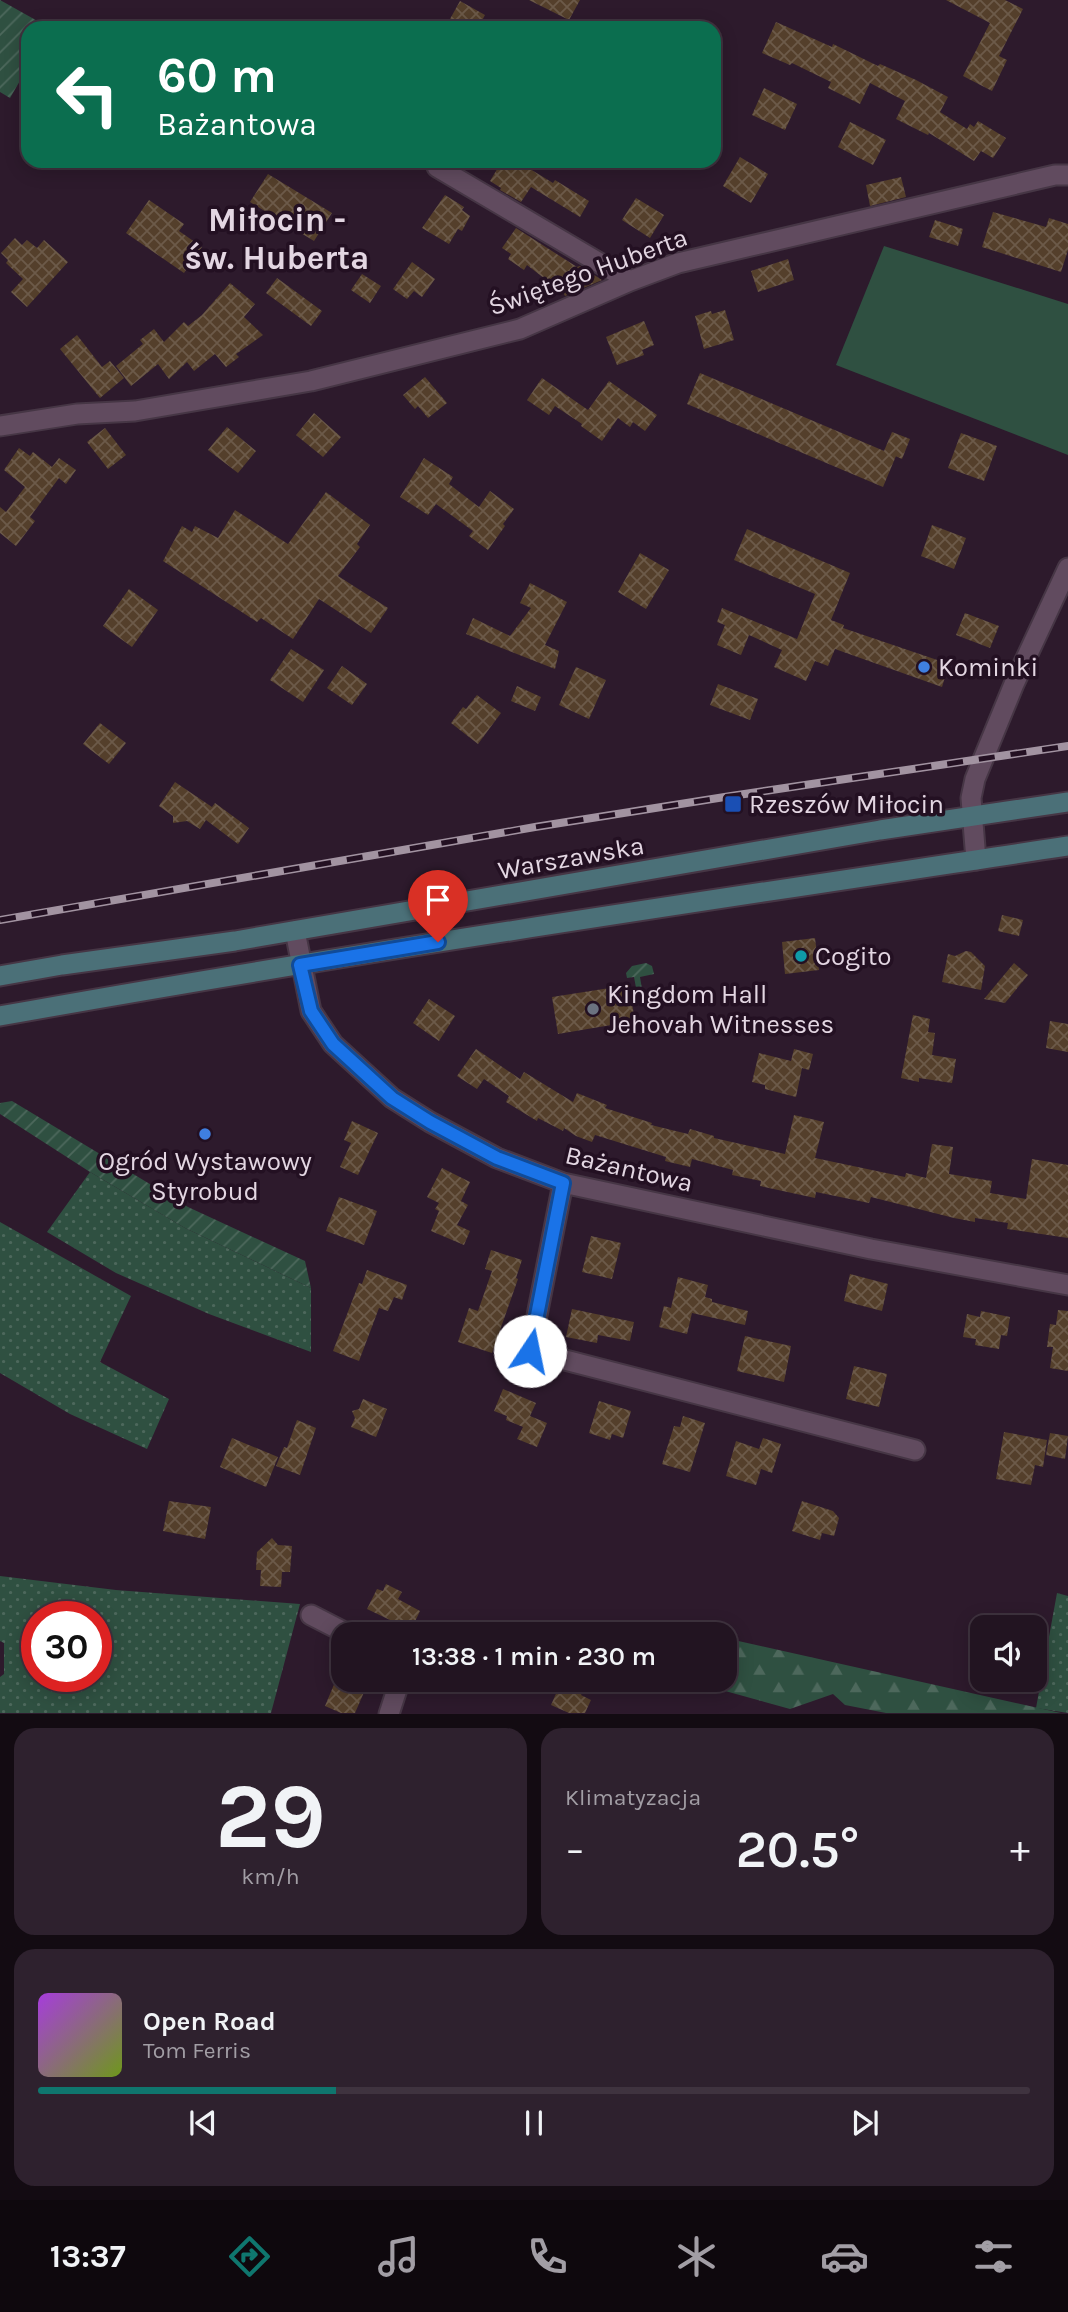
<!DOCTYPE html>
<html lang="pl">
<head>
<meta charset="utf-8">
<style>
	:root { --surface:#221421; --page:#2e212e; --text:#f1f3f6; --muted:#a29ea5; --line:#3f333f; --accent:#0f766e }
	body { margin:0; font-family:Karla,sans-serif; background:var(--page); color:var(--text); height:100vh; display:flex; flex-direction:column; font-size:26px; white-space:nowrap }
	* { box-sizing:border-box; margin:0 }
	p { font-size:23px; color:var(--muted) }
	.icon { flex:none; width:38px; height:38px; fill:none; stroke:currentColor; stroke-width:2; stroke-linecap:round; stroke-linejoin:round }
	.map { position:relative; height:1714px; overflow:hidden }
	.details { display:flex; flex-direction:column; gap:14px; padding:14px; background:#130b12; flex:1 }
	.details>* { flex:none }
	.top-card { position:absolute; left:21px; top:21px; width:700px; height:147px; border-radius:21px; box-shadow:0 4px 18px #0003,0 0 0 2px var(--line); background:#0b6e4f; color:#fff; overflow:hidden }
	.buttons { position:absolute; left:970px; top:1615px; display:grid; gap:14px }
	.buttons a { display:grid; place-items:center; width:77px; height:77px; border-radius:14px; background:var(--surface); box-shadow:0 4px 18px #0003,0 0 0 2px var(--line); font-size:35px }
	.speed { position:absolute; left:21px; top:1601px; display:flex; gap:14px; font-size:35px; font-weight:700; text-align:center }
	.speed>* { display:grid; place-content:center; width:91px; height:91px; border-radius:50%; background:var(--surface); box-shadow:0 4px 18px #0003,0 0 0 2px var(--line); line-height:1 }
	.speed .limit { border:10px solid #d22; background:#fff; color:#111 }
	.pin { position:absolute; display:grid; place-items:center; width:60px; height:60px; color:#fff; margin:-72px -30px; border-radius:50% 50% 50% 0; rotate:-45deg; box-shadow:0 0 7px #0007 }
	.pin .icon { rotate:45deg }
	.me { position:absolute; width:77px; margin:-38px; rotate:11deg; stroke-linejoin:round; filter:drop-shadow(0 0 5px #0008) }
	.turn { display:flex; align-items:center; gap:24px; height:147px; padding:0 21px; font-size:32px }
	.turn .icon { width:91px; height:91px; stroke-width:2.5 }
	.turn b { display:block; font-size:49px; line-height:60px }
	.big { font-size:52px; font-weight:600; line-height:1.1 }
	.details .card { flex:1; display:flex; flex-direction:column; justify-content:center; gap:10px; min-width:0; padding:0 24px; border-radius:21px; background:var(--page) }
	.details .dial { align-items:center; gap:0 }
	.dial b { font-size:91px; line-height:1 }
	.song { display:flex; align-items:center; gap:21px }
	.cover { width:84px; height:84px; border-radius:10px; background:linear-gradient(135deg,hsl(280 70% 55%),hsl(80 70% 35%)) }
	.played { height:7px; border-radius:4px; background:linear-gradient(90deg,var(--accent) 30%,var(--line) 30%) }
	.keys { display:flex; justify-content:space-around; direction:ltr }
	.heat { display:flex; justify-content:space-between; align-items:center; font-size:38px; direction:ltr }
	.details .tiles { flex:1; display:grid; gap:14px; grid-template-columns:1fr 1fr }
	.card:last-child { grid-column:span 2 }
	.trip { position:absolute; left:331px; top:1622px; width:406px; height:70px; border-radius:21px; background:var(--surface); box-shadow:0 4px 18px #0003,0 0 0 2px var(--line); font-weight:600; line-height:70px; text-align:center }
	.dock { display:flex; height:112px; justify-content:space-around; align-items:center; background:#0e080d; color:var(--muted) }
	.dock .icon { width:49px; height:49px }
	.dock .on { color:var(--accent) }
	.dock b { font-size:32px; color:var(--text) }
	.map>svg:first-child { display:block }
</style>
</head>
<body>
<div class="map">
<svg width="1068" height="1714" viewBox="0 0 1068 1714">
	<defs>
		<pattern id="grass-dots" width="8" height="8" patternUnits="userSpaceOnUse" patternTransform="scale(1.75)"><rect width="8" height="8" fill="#2f5041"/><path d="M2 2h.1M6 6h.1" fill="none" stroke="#4d685c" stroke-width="1.8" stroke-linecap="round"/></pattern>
		<pattern id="forest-firs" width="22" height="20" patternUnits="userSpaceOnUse" patternTransform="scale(1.75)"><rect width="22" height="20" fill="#2f5041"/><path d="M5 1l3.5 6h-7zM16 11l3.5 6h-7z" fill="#4d685c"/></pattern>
		<pattern id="garden-furrows" width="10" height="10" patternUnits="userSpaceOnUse" patternTransform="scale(1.75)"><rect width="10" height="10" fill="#2f5041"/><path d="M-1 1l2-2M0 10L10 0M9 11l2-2" fill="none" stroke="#4d685c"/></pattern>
		<pattern id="building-cross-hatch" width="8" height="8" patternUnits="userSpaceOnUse" patternTransform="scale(1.75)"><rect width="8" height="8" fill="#543f2b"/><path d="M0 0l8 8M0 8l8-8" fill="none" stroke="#6c5a49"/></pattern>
	</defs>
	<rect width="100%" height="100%" fill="#2d1a2c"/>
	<path fill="url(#grass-dots)" fill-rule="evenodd" d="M 90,1172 L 185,1228 L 311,1288 L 311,1352 L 209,1314 L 116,1273 L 47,1232 Z
		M 0,1222 L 131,1296 L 100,1362 L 169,1399 L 147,1449 L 70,1414 L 0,1373 Z
		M 0,1576 L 116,1590 L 300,1604 L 271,1713 L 0,1713 L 0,1677 L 4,1674 L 4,1643 L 0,1641 ZM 37,1617 L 96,1617 L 96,1676 L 37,1676 Z
		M 1057,1593 L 1068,1596 L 1068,1713 L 1036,1708 Z"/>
	<path fill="url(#forest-firs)" d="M 725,1638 L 1061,1713 L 886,1713 L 845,1705 L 833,1694 L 790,1709 L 689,1681 L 724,1680 Z"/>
	<path fill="url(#garden-furrows)" d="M 0,0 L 50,28 L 28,28 L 28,67 L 10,98 L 0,92 Z
		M 646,963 L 652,966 L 654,974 L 640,977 L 645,1007 L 639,1004 L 634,977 L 627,978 L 626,973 L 632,966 Z
		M 12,1101 L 188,1207 L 305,1261 L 311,1288 L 185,1228 L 90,1172 L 0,1114 L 0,1103 Z"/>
	<path fill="#2f5041" d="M 884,246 L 1068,304 L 1068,455 L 836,365 Z"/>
	<path fill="url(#building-cross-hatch)" d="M 529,0 L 580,0 L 569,20 Z
		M 946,0 L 1005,0 L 1023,9 L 999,56 L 1007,60 L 992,91 L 963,76 L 990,23 Z
		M 460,1 L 485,15 L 478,28 L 445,28 Z
		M 776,22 L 832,47 L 833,44 L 878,66 L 880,64 L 916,80 L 948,97 L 940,112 L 967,129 L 970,124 L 974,127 L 978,121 L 1006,138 L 993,158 L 981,151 L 974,161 L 929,133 L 928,135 L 896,119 L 905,101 L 870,83 L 860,104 L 828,88 L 831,82 L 792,63 L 790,65 L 762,53 Z
		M 764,88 L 797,104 L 785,130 L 752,115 Z
		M 850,122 L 886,140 L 873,165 L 838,147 Z
		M 740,157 L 768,174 L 751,203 L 723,186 Z
		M 502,161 L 517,161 L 553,183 L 555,180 L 589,201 L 580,217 L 531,187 L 521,202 L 500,190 L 501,188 L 490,181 Z
		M 268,174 L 332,213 L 314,241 L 250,202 Z
		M 901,177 L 906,197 L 870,206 L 866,185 Z
		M 445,195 L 464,207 L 462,210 L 470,216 L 462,231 L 458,229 L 449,244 L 422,228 Z
		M 636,198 L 664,215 L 650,238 L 622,220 Z
		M 149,200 L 184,224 L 179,231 L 202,247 L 184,273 L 126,233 Z
		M 993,212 L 1046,227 L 1049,218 L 1068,224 L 1068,250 L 1061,272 L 982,247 Z
		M 935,220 L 963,229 L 958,246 L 929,237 Z
		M 516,228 L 577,267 L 580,266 L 602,280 L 565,296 L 556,279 L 549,282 L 527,265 L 524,270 L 508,259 L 511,254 L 502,248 Z
		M 15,238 L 22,245 L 27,240 L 37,248 L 44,240 L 68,262 L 27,307 L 11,292 L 23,279 L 6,263 L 8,260 L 1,253 Z
		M 788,259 L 794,280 L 758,292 L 751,271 Z
		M 412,262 L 435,279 L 422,297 L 414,291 L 407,299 L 393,289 Z
		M 362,274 L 381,286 L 370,303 L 351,290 Z
		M 277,278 L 322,311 L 311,326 L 266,293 Z
		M 230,283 L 255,304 L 244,317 L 263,335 L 236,354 L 239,357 L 226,367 L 215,354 L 194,371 L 187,362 L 169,379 L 158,364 L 131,386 L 116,366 L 143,344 L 140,340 L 154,329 L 164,342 L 184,322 L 188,326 L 202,315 Z
		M 725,310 L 734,340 L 704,349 L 695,316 L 711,311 L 712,314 Z
		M 644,321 L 654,345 L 642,350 L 644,355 L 617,365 L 606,337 Z
		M 77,335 L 102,367 L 110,361 L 124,378 L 100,398 L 60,349 Z
		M 700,373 L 896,456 L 883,487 L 687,404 Z
		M 425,377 L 447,403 L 428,418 L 418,406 L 415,409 L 403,395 Z
		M 542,378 L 588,410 L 609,381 L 657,415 L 645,431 L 633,422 L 630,427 L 618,418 L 602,441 L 581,426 L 582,424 L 555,406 L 549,415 L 527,400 Z
		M 314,413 L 341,437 L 323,457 L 296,435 Z
		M 227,427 L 256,451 L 238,473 L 208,450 Z
		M 105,428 L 126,455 L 108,469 L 87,442 Z
		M 892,432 L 910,439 L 902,459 L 884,451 Z
		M 961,433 L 997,446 L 984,481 L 948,468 Z
		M 19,448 L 30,456 L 33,452 L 52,467 L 59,458 L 76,470 L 66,484 L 59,478 L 30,517 L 35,521 L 16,546 L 0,533 L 0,507 L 6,512 L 25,487 L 4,470 Z
		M 424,458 L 453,477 L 449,484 L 479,507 L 490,491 L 514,509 L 503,524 L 505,526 L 488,550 L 469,536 L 473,531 L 436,504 L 428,515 L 400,497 Z
		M 326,492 L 370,525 L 357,544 L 360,547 L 338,576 L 388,608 L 371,633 L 319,599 L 293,639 L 261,618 L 257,622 L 163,561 L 182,526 L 192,532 L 195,526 L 218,538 L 235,510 L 288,544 Z
		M 932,525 L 966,538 L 954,569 L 921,556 Z
		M 747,529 L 850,573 L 831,620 L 844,625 L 843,628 L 949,664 L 942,687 L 835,649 L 828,666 L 815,661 L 806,681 L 774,667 L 782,650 L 749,635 L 741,655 L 717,645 L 725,625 L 717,622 L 722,608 L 797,639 L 815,594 L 734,560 Z
		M 640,553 L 669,570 L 646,609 L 618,592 Z
		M 530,583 L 567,602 L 545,645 L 559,651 L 555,669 L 466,634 L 473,618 L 510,636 L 531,608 L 520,603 Z
		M 129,589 L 158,610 L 132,647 L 103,626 Z
		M 965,613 L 999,626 L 990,648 L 956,635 Z
		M 291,649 L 324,670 L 303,702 L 270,680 Z
		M 342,666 L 367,684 L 352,705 L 327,688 Z
		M 576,667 L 606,680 L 589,719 L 559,705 Z
		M 718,684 L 758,699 L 750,720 L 710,705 Z
		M 517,686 L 541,697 L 535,711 L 511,701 Z
		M 477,695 L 501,713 L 478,744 L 451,723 L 463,707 L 466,709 Z
		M 100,723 L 126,743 L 109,764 L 83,744 Z
		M 175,782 L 212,807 L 215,803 L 249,828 L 238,844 L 206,820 L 200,829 L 187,821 L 173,823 L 173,816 L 159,806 Z
		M 1002,915 L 1023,920 L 1019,936 L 998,931 Z
		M 815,938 L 819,970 L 785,974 L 782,942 Z
		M 966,951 L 971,952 L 985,966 L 981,990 L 942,982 L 948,954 L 955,956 Z
		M 1014,963 L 1028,975 L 1005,1003 L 984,999 Z
		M 629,985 L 635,1021 L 558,1034 L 552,997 Z
		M 429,999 L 455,1016 L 439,1041 L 413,1023 Z
		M 913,1015 L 930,1019 L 928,1032 L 935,1033 L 932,1055 L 956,1059 L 952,1083 L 919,1078 L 919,1082 L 901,1078 Z
		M 1050,1021 L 1068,1024 L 1068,1052 L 1046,1048 Z
		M 476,1049 L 520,1079 L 524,1072 L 573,1102 L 577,1093 L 607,1105 L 605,1108 L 652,1123 L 651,1125 L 688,1134 L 690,1129 L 714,1136 L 714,1138 L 785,1154 L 794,1115 L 824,1122 L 815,1158 L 905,1177 L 906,1173 L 926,1178 L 932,1144 L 953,1147 L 949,1174 L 992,1181 L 990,1193 L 1026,1199 L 1032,1159 L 1068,1165 L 1068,1238 L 1007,1229 L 1008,1223 L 975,1218 L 975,1222 L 954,1218 L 871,1197 L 869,1203 L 816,1192 L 815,1198 L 760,1186 L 761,1181 L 732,1175 L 733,1170 L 692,1159 L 690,1167 L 665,1161 L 666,1157 L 595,1135 L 592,1142 L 576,1136 L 564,1128 L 563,1131 L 538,1118 L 537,1121 L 506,1102 L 509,1096 L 484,1079 L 477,1089 L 457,1076 Z
		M 794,1049 L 813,1054 L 809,1070 L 802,1068 L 796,1097 L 765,1089 L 765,1085 L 752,1082 L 759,1053 L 791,1061 Z
		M 352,1121 L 378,1133 L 358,1175 L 340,1167 L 351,1143 L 344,1140 Z
		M 442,1168 L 470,1182 L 461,1201 L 468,1205 L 457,1225 L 470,1231 L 464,1245 L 431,1231 L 439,1211 L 435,1209 L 439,1203 L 427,1197 Z
		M 339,1197 L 377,1211 L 364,1245 L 326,1231 Z
		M 591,1236 L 621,1243 L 612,1279 L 582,1272 Z
		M 491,1250 L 522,1260 L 516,1278 L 518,1279 L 492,1353 L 458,1342 L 469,1308 L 478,1311 L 492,1271 L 485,1269 Z
		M 367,1270 L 407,1285 L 402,1300 L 394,1297 L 388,1311 L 379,1308 L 359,1361 L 333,1351 L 359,1283 L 362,1284 Z
		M 850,1274 L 888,1284 L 882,1311 L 844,1301 Z
		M 678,1277 L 708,1285 L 705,1297 L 712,1299 L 712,1302 L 748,1311 L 745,1325 L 692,1313 L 687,1334 L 659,1327 L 664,1306 L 671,1308 Z
		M 572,1309 L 634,1322 L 630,1341 L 598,1335 L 597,1343 L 566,1337 Z
		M 1058,1310 L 1068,1311 L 1068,1371 L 1050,1368 L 1053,1347 L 1047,1347 L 1050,1324 L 1056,1325 Z
		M 981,1311 L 1010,1317 L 1007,1336 L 1001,1335 L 999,1349 L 975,1345 L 976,1339 L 963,1337 L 967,1314 L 980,1317 Z
		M 745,1336 L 791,1346 L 784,1382 L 737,1371 Z
		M 854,1366 L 887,1374 L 879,1407 L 846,1399 Z
		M 503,1389 L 536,1403 L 530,1416 L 547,1423 L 537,1447 L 517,1439 L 523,1427 L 506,1420 L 507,1416 L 494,1411 Z
		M 363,1399 L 387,1409 L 376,1437 L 351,1427 L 355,1418 L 352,1411 L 359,1409 Z
		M 599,1401 L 631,1411 L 623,1438 L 612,1434 L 610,1440 L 589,1433 Z
		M 683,1416 L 705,1423 L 690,1472 L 662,1464 L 674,1426 L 680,1427 Z
		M 297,1420 L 316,1428 L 300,1475 L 276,1466 L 284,1447 L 287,1448 Z
		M 1004,1432 L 1047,1440 L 1043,1467 L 1035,1465 L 1031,1485 L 996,1479 Z
		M 1050,1433 L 1068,1436 L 1065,1459 L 1046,1455 Z
		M 232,1438 L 278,1457 L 266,1487 L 220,1467 Z
		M 763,1438 L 781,1444 L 772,1473 L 761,1469 L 756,1485 L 726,1476 L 736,1441 L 759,1449 Z
		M 169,1501 L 211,1507 L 205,1539 L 163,1531 Z
		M 802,1501 L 833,1511 L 839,1518 L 834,1536 L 822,1533 L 820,1540 L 792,1531 Z
		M 272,1538 L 278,1545 L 292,1546 L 290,1572 L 282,1572 L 281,1587 L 260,1586 L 261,1570 L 256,1570 L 257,1552 Z
		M 386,1584 L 402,1592 L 398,1599 L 420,1611 L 411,1630 L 367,1609 L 377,1589 L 383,1591 Z
		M 340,1680 L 349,1680 L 350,1684 L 365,1690 L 355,1713 L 341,1713 L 325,1706 L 335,1682 Z
		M 562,1680 L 588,1680 L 581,1695 L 591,1700 L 585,1713 L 569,1713 L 551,1705 Z"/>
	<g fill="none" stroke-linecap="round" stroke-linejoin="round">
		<defs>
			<path id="minor" d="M 437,167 L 630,281
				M 0,426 L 77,414 L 135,411 L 311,381 L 520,329 L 630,281 L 678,263 L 1055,175 L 1068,175
				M 295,931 L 311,1011 L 333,1044 L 392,1098 L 430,1122 L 497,1158 L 563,1183 L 871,1249 L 1068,1285
				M 563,1183 L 530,1351 L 915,1450
				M 311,1615 L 348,1634
				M 389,1714 L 400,1680"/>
			<path id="tertiary" d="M 976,860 L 971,798 L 975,779 L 1014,684 L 1068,568"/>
			<path id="secondary" d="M 0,976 L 62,965 L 235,941 L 880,830 L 1068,802
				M 0,1016 C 355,952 712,900 1068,846"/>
		</defs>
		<use href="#minor" stroke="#463645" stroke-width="23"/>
		<use href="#tertiary" stroke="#463645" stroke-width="23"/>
		<use href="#secondary" stroke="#463645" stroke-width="23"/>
		<use href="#minor" stroke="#614b5f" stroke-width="19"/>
		<use href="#tertiary" stroke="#614b5f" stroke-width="19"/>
		<use href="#secondary" stroke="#4b7078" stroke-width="19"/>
		<defs>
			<path id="rail" d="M 0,920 L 535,827 L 731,796 L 1068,746"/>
		</defs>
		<use href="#rail" stroke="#a293a1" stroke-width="8"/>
		<use href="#rail" stroke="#231022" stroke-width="5" stroke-dasharray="16" stroke-linecap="butt"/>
	</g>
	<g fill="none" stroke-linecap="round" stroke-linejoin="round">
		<defs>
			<path id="route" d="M 438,942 L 300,965 L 311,1011 L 333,1044 L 392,1098 L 430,1122 L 497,1158 L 563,1183 L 530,1351"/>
		</defs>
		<use href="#route" stroke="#114b97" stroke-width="18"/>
		<use href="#route" stroke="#1a73e8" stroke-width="12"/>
	</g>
	<g fill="#3f7fe0" stroke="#231022" stroke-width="2.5">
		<circle cx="924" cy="667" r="7"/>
		<circle cx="205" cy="1134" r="7"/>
	</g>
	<rect fill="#1a4fb4" stroke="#231022" stroke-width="2.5" x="724" y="795" width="18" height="18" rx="3.5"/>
	<circle fill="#0f9aa8" stroke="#231022" stroke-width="2.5" cx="801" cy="956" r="7"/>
	<circle fill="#6b7280" stroke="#231022" stroke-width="2.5" cx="593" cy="1009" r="7"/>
	<g text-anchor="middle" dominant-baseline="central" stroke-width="7" stroke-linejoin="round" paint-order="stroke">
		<g font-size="26" fill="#e3d6e2" stroke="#231022">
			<text transform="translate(588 272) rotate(-20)">Świętego Huberta</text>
			<text transform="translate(571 858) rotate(-10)">Warszawska</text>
			<text transform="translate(629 1169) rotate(13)">Bażantowa</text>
		</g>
		<g font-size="26" fill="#e3d6e2" stroke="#231022" text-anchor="start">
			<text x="938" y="667">Kominki</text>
			<text x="749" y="804">Rzeszów Miłocin</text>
			<text x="815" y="956">Cogito</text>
			<text x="607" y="994">Kingdom Hall<tspan x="607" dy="30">Jehovah Witnesses</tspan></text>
			<text x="205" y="1161" text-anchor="middle">Ogród Wystawowy<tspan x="205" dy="30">Styrobud</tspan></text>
		</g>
		<g font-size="33" font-weight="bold" fill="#e3d6e2" stroke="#231022">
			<text x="277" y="220">Miłocin -<tspan x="277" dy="38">św. Huberta</tspan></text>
		</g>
	</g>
</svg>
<div class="buttons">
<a><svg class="icon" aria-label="sound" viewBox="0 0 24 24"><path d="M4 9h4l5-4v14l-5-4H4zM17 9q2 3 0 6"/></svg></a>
</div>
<div class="speed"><div class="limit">30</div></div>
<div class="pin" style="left:438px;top:942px;background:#d93025"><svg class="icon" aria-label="arrive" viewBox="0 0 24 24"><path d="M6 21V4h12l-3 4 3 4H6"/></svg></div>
<svg class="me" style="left:530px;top:1351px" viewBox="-20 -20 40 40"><circle r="19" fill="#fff"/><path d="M0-13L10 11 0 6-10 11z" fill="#1a73e8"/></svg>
<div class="trip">13:38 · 1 min · 230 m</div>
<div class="top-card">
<div class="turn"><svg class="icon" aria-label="left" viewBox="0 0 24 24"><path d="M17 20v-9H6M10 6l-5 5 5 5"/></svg><div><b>60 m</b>Bażantowa</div></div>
</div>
</div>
<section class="details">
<div class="tiles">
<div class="card dial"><b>29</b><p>km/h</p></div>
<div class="card"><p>Klimatyzacja</p>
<div class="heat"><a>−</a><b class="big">20.5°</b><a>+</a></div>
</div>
<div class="card">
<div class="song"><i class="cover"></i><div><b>Open Road</b><p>Tom Ferris</p></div></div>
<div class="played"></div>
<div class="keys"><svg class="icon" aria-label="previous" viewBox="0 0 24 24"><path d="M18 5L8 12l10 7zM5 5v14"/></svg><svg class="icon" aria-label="pause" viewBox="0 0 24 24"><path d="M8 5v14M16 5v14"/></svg><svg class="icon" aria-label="next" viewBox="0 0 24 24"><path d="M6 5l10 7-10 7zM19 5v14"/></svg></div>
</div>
</div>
</section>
<nav class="dock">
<b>13:37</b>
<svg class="icon on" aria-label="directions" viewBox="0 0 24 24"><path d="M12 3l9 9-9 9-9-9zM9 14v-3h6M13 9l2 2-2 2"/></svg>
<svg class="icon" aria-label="music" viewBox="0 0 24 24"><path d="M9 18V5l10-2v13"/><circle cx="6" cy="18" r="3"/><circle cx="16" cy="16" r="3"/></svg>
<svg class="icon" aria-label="phone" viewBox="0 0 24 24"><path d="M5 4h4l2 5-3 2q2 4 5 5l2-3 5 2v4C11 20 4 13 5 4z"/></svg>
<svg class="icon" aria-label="climate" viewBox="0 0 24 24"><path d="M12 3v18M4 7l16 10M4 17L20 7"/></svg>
<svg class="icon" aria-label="car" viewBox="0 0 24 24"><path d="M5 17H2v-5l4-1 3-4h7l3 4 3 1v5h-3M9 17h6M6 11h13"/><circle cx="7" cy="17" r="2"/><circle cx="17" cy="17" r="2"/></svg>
<svg class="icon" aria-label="filters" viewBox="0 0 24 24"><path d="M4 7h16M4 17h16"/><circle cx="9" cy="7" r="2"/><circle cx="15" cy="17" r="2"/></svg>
</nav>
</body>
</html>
